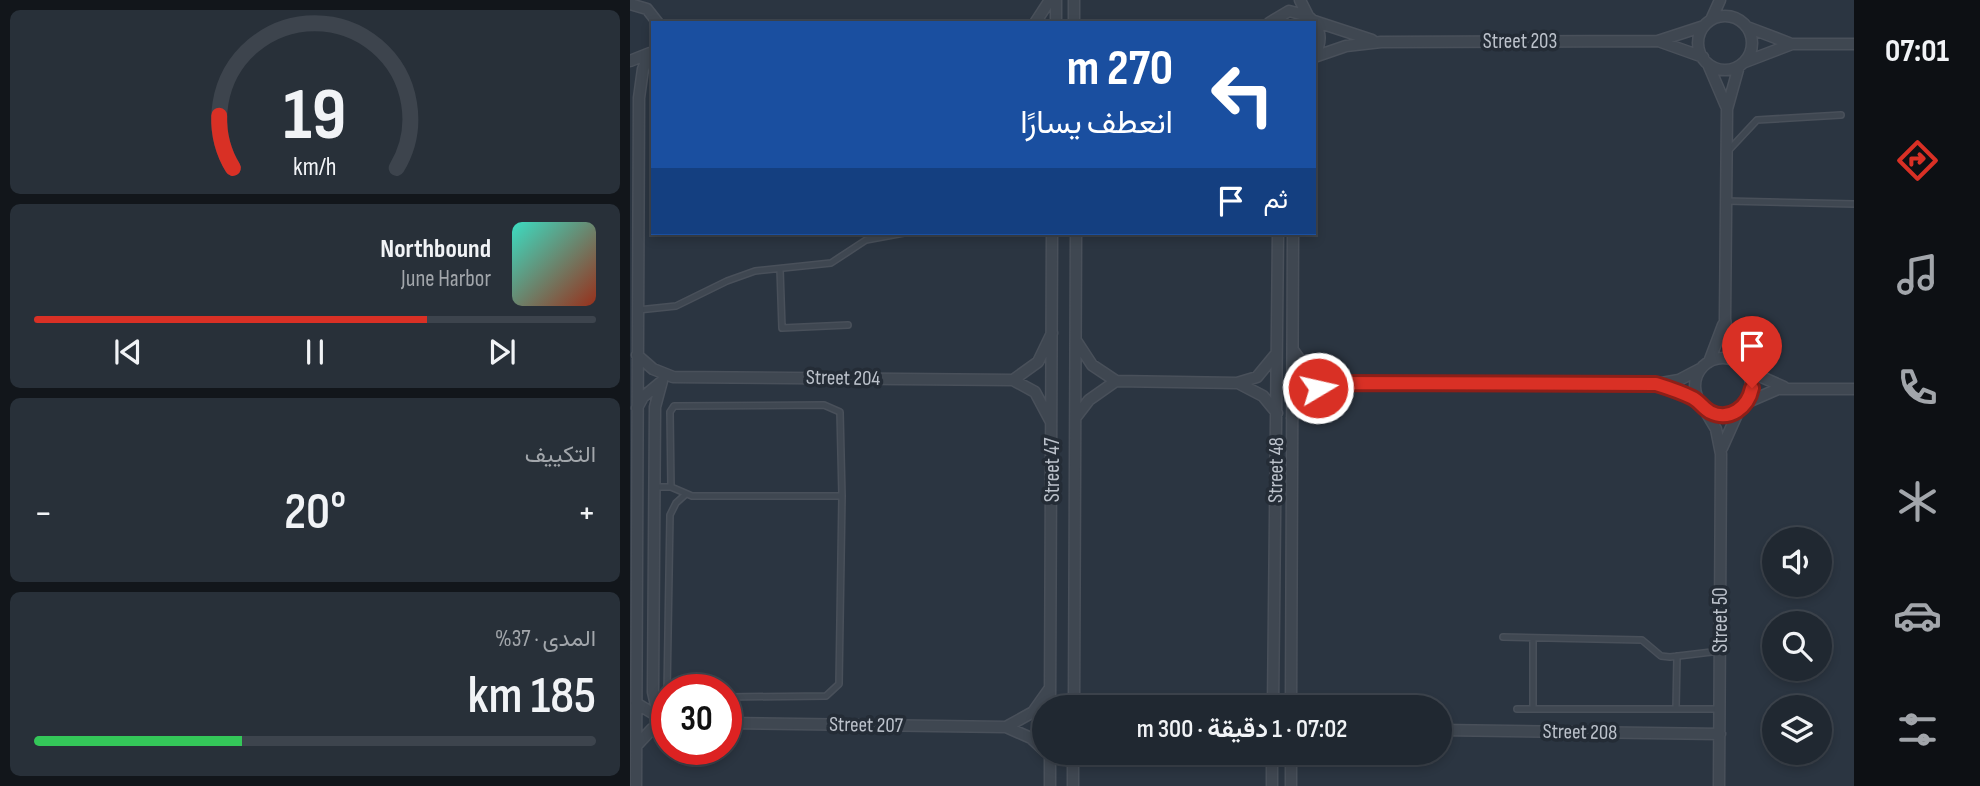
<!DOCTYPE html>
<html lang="ar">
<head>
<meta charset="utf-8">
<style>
	:root { --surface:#202831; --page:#283039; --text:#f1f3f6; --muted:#a2a6ab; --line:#3d444d; --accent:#d93025 }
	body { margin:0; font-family:"Sofia Sans Condensed",Vazirmatn,sans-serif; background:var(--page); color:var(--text); direction:rtl; height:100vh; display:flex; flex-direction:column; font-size:26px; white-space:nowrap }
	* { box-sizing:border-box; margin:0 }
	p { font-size:23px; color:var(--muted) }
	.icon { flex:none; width:38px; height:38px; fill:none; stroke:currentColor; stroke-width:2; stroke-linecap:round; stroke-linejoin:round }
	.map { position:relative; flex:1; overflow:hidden; direction:ltr }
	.panel { display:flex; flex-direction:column; gap:10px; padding:10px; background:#12161b; width:630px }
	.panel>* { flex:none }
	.top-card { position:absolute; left:21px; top:21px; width:665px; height:214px; border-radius:0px; box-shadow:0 4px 10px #0003,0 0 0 2px var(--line); direction:rtl; background:#1a4fa0; color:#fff; overflow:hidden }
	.controls { position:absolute; left:1132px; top:527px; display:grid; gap:14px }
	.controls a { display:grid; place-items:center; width:70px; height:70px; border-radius:50%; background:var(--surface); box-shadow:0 4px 10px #0003,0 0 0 2px var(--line); font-size:35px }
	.speed { position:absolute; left:21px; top:674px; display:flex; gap:14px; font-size:35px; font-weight:700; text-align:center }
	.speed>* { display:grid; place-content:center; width:91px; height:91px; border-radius:50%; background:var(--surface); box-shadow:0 4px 10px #0003,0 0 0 2px var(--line); line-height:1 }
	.speed .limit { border:10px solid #d22; background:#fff; color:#111 }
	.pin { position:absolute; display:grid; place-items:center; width:60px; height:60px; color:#fff; margin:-72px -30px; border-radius:50% 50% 50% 0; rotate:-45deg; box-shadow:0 0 7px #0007 }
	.pin .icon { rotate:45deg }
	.me { position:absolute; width:77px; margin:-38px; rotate:81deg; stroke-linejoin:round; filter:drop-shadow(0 0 5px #0008) }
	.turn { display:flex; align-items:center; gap:24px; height:147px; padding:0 28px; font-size:32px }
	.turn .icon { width:91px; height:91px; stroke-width:2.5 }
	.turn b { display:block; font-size:49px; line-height:60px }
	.then { display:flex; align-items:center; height:66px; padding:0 28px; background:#0003; gap:14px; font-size:26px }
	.big { font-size:52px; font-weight:600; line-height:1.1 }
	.panel .card { flex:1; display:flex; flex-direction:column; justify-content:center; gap:10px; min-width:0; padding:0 24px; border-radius:10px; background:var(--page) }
	.panel .dial { align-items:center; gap:0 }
	.dial svg { height:182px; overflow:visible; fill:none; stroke:var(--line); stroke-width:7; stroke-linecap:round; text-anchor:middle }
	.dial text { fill:var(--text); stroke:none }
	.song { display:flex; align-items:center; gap:21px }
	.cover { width:84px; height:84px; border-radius:10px; background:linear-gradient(135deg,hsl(170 70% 55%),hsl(10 70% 35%)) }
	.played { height:7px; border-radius:4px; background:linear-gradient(90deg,var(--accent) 70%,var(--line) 70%) }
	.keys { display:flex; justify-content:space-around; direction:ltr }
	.heat { display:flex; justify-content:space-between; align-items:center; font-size:38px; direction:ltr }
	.charge { height:10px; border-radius:5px; background:linear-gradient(90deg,#34c759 37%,var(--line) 0) }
	.trip { position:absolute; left:402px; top:695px; width:420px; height:70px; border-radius:35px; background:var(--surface); box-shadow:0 4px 10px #0003,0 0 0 2px var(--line); font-weight:600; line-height:70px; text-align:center; direction:rtl }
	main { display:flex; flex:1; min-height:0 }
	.tabs { display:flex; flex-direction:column; width:126px; justify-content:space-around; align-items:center; background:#0d1014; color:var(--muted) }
	.tabs .icon { width:49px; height:49px }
	.tabs .on { color:var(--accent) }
	.tabs b { font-size:32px; color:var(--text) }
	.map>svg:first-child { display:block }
</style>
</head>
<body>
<main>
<nav class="tabs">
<b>07:01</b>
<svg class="icon on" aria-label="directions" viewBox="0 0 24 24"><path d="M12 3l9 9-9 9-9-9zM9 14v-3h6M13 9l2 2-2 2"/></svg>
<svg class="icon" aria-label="music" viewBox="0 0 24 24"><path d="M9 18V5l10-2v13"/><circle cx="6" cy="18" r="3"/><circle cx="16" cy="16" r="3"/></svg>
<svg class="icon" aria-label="phone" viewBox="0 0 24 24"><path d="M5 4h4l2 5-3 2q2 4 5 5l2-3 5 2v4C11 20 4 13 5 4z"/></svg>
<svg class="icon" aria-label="climate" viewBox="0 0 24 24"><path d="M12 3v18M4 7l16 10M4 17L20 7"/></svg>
<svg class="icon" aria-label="car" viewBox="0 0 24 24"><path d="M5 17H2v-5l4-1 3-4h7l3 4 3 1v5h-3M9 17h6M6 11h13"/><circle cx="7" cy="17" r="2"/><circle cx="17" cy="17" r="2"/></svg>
<svg class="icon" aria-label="filters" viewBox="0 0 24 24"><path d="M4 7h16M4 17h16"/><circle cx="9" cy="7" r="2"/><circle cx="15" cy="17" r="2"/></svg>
</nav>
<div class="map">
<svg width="1224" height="786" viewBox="0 0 1224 786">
	<rect width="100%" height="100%" fill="#2b3541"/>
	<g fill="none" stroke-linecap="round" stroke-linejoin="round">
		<defs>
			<path id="service" d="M 1098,151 L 1127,120 L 1211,115
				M 1096,201 L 1224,204
				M 150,269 L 152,328 L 218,325
				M 8,310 L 46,306 L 97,281 L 125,271 L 201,263 L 236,240 L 274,233
				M 25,487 L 41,487 L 62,496 L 212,496 L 209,684 L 196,696 L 96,697
				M 41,487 L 40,412 L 44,406 L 194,405 L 210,412 L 212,496
				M 873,637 L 1012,640 L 1031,656 L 1040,657 L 1090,651
				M 903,639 L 903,709
				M 37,693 L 40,515 L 46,503 L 56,494
				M 1046,708 L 1047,656
				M 887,709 L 1090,709"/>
			<path id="minor" d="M 444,0 L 444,23
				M 670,0 L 678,16
				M 0,4 L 17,9 L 28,23
				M1068 43a27 27 0 1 1 54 0a27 27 0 1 1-54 0Z
				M 1081,20 L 1090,0
				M 684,21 L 742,40
				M 405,23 L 420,0
				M 426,23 L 426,0
				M 639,23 L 659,11 L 678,16 C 691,27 693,41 684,56
				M 1117,27 L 1159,43
				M 1031,42 L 1073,57
				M 684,57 L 716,46 L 751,42 L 1028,41 L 1074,26
				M 0,61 L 20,53
				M 1115,62 L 1162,44 L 1224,44
				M 1078,64 L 1096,106
				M 1109,66 L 1097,109 L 1095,319 L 1099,343 L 1111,364
				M 447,342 L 462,365 L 486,381 L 607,383 L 627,377 L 646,354
				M 663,350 L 677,370 L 700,383 L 1026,384 L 1049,380 L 1070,369
				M 7,355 L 23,369 L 43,377 L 383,380 L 405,392 L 421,422
				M1065 386a28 28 0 1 1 56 0a28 28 0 1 1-56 0Z
				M 1079,362 L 1093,325
				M 1118,371 L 1154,387
				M 383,380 L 408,362 L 422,333
				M 610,384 L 633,396 L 647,413
				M 1029,385 L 1069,401
				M 1118,402 L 1148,389 L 1224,389
				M 1073,407 L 1086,429 L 1091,454 L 1089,786
				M 7,408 L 13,397 L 31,382
				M 446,417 L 459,400 L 486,381
				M 662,418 L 677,396 L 700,383
				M 1092,448 L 1109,410
				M 6,703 L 37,722
				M 420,707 L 422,233
				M 444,707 L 446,233
				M 643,707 L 648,233
				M 661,707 L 663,233
				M 29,719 L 23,692 L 25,407 L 32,381
				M 96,723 L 376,727 L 401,738 L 415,751
				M 376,727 L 403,712 L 420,688
				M 810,730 L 1090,734
				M 7,745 L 22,729 L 35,722
				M 661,752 L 661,786
				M 6,786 L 9,98 L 13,69 L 19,55
				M 420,786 L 420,752
				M 443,786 L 443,752
				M 642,786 L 642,752"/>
		</defs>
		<use href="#service" stroke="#49505a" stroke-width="8"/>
		<use href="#minor" stroke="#49505a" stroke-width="13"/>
		<use href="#service" stroke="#3f4751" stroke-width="5"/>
		<use href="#minor" stroke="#3f4751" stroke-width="10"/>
	</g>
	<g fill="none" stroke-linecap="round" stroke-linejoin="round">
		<defs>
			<path id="route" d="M 688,388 L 700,383 L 1026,384 C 1039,388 1051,392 1063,398 C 1070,402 1073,408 1080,412 C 1100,422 1118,407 1122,388"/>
		</defs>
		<use href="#route" stroke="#8d1f18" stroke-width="18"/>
		<use href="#route" stroke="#d93025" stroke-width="12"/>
	</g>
	<g text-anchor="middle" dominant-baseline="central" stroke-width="7" stroke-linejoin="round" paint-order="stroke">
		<g font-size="21" fill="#bcc2cb" stroke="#242c36">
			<text x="890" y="41">Street 203</text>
			<text transform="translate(213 378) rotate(1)">Street 204</text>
			<text transform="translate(422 470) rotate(-90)">Street 47</text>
			<text transform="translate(646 470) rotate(-89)">Street 48</text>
			<text transform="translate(1090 620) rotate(-90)">Street 50</text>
			<text transform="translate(236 725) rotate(1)">Street 207</text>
			<text transform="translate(950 732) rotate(1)">Street 208</text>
		</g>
	</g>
</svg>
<div class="controls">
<a><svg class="icon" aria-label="sound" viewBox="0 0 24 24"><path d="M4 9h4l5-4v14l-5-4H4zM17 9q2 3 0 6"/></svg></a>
<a><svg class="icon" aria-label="search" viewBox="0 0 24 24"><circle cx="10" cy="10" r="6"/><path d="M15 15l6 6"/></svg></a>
<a><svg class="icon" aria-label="layers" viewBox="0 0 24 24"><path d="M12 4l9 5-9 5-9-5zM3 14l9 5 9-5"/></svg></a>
</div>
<div class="speed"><div class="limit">30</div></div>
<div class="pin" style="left:1122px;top:388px;background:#d93025"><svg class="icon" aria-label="arrive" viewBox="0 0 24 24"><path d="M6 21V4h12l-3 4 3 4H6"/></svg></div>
<svg class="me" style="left:688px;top:388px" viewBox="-20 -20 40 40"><circle r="17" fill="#d93025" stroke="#fff" stroke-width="3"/><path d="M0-11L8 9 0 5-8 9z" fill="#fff"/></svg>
<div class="trip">07:02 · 1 دقيقة · 300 m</div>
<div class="top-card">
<div class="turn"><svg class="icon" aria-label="left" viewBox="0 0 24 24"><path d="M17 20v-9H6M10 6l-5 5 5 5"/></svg><div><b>270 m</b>انعطف يسارًا</div></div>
<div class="then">ثم<svg class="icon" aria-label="arrive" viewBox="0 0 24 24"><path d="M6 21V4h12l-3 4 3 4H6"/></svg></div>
</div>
</div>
<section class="panel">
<div class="card dial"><svg viewBox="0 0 100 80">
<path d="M14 69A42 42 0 1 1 86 69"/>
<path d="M14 69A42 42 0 0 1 8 46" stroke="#d93025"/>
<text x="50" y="56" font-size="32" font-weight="700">19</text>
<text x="50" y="72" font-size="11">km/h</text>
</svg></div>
<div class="card">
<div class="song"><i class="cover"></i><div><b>Northbound</b><p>June Harbor</p></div></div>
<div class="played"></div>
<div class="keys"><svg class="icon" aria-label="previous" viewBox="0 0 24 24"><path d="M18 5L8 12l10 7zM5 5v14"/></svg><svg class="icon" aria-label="pause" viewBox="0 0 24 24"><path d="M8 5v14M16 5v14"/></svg><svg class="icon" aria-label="next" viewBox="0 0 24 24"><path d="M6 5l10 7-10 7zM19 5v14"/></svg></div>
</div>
<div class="card"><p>التكييف</p>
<div class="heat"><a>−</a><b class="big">20°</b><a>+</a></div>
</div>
<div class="card"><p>المدى · 37%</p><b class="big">185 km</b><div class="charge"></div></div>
</section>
</main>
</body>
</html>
